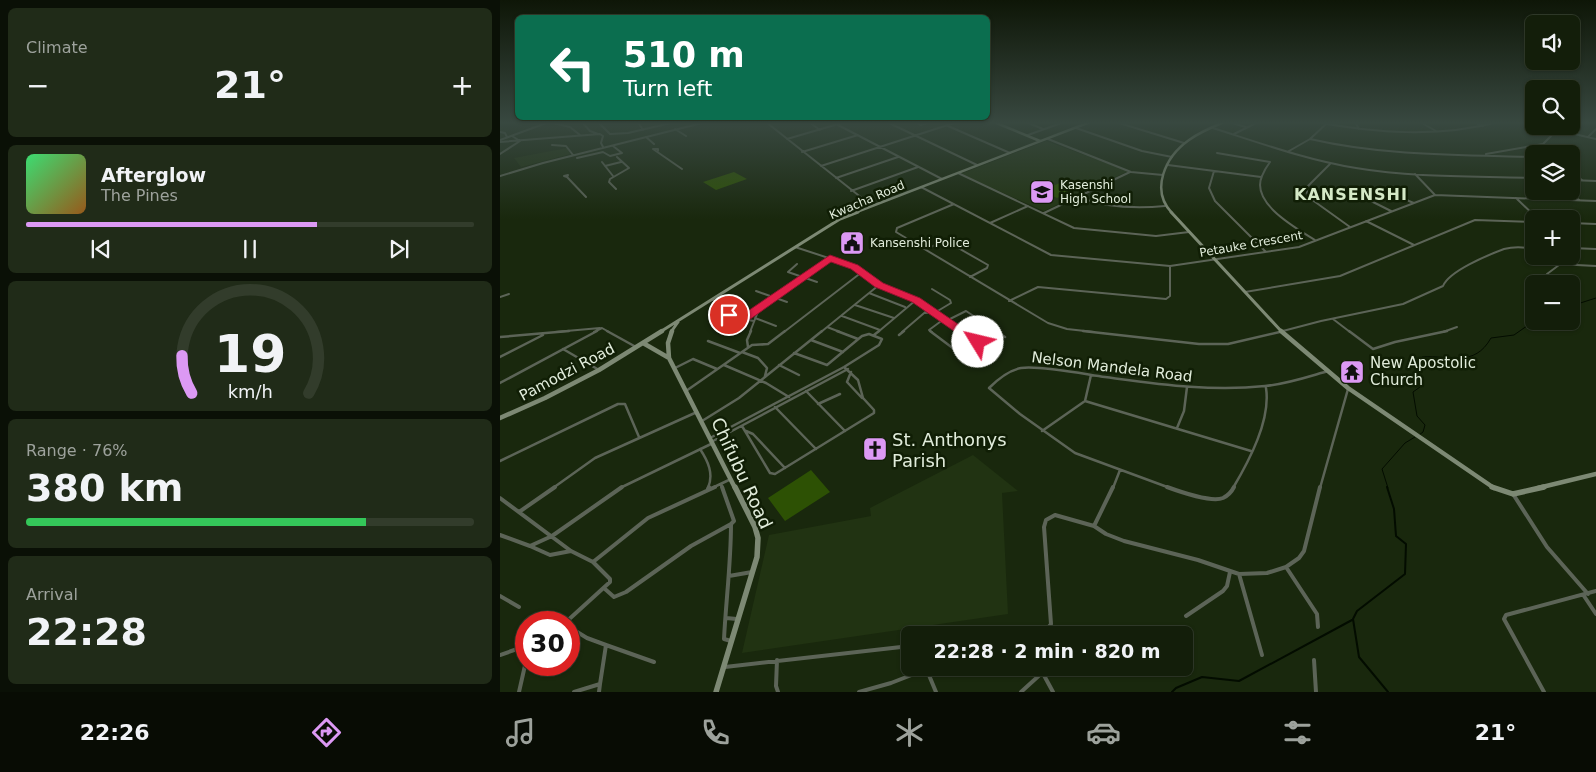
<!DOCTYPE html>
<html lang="en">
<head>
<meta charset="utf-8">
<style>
	:root { --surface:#131e0a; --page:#202b18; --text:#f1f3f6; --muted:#9da29c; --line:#323c2b; --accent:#dc99f4 }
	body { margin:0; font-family:"DejaVu Sans",sans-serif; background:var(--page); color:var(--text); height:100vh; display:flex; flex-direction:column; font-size:19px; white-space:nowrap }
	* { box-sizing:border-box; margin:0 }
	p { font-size:16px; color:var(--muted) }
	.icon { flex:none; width:28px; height:28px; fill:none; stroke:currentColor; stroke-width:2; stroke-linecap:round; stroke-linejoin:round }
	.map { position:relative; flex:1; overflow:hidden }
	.drawer { display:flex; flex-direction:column; gap:8px; padding:8px; background:#0a1006; width:500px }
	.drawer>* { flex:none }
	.guide { position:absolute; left:15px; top:15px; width:475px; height:105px; border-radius:8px; box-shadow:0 1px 4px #0004,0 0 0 1px var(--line); background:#0b6e4f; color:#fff; overflow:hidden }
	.tools { position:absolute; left:1025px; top:15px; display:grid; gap:10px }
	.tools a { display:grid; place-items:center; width:55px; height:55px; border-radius:8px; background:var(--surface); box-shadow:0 1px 4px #0004,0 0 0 1px var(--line); font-size:25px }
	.speed { position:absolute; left:15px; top:611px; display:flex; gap:10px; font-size:25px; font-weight:700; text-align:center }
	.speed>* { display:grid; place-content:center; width:65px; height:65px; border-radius:50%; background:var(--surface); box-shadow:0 1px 4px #0004,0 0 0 1px var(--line); line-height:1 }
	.speed .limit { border:8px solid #d22; background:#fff; color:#111 }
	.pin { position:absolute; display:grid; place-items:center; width:42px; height:42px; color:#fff; margin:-21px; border:2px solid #fff; border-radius:50%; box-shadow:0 1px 5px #0007 }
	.me { position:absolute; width:55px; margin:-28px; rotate:306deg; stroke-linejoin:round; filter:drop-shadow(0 0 4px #0008) }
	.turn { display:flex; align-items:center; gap:18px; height:105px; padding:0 25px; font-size:22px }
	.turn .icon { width:65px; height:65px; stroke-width:2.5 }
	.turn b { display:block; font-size:35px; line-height:42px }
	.big { font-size:38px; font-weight:700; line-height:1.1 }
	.drawer .tile { flex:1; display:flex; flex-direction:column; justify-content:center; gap:8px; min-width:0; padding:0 18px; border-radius:8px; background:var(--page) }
	.drawer .dial { align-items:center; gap:0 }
	.dial svg { height:130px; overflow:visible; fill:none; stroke:var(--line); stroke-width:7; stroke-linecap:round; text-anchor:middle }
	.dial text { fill:var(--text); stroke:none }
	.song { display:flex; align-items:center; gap:15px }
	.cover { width:60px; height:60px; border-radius:8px; background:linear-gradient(135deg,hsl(140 70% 55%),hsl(30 70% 35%)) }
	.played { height:5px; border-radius:2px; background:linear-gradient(90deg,var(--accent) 65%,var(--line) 65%) }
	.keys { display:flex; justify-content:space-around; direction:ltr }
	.heat { display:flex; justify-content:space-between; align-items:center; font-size:28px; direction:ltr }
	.charge { height:8px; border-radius:4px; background:linear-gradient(90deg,#34c759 76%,var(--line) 0) }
	.trip { position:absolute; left:401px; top:626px; width:292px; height:50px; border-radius:8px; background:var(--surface); box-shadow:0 1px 4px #0004,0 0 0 1px var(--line); font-weight:700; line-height:50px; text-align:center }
	.menu { display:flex; height:80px; justify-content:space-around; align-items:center; background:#080c04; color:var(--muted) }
	.menu .icon { width:35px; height:35px }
	.menu .current { color:var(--accent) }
	.menu b { font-size:22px; color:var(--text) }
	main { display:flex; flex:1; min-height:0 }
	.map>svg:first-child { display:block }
</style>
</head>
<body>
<main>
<section class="drawer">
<div class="tile"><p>Climate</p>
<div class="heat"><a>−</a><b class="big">21°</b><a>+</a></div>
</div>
<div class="tile">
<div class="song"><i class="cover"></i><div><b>Afterglow</b><p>The Pines</p></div></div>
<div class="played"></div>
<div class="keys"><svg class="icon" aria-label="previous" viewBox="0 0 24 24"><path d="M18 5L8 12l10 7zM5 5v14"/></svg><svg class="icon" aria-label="pause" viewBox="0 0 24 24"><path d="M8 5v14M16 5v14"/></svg><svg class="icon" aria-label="next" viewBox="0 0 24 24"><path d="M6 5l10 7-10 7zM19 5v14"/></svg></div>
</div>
<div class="tile dial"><svg viewBox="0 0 100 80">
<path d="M14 69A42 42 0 1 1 86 69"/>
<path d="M14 69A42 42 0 0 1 8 46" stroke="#dc99f4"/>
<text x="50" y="56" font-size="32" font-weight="700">19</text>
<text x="50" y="72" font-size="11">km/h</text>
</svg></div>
<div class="tile"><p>Range · 76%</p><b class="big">380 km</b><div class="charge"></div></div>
<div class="tile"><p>Arrival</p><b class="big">22:28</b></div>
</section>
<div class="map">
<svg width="1096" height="692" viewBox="0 0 1096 692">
	<rect width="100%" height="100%" fill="#19280d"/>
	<path fill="#213312" d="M 546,141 L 628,171 L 544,211 L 461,174 Z
		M 67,148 L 70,154 L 21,167 L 14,158 Z
		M 473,455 L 518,491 L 502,493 L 508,614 L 242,653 L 269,535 L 371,516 L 370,508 Z"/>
	<path fill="#2d5104" d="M 234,172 L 247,179 L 216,190 L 203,182 Z
		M 566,180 L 581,187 L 557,198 L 542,191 Z
		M 311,470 L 330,492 L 285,521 L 268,498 Z"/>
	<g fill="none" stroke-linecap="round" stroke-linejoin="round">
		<path stroke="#030c00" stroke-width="1" d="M 1071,306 L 1096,298
			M 919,435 L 923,432 L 925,425 L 917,416 L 913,392 L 920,387 L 915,364 L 922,357 C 950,355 974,368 991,338 L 1014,335 L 1034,321
			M 888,488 L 882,469 L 905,443 L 915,437"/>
		<path stroke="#030c00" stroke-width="2" d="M 887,487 L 894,509 L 896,536 L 906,544 L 905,574 L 857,611 L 853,619 L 859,657 L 888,692
			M 672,692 L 676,688 L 702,677 L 739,681 L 852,620"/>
		<path stroke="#5c6457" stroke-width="2" d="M 49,122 L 70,127 L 80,135
			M 82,122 L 90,131 L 98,134
			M 98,122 L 110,134 L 128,133 L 175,122
			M 138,122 L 143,130
			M 266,122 L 372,206
			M 309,122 L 320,130
			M 387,122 L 477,165
			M 415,122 L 421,125 L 430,122
			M 526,122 L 543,129
			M 616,122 L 684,143
			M 729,122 L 746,127
			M 816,122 C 877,133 937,138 998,122
			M 855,122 L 859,129
			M 920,122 L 936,131
			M 974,122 L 983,126
			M 1023,122 L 1034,125
			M 338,125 L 442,179
			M 448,126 L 510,153
			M 1040,126 L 1096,139
			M 576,128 L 642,151 L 672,157
			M 713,128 C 760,143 807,160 856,168 C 915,178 975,176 1034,178
			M 175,129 L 186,136
			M 0,132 L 5,133 L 7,137
			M 734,134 L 758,122
			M 528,135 L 564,122
			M 146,137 L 154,144
			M 1088,137 L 1096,129
			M 287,139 L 345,122
			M 548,139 L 631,172 L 663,175
			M 810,139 C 884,156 959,155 1034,157
			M 0,140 L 49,122
			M 0,142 L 100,134 L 103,136 L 101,143 L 103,147
			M 1043,144 L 1048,154
			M 52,145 L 66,146 L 73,155
			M 158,151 L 158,149 L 153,149 L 182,169
			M 789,151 L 810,139 L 826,124
			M 302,152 L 358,135
			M 717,153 L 770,162 C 767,166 764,171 762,176 C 750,203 796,228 815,240
			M 0,154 L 20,141 L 12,136
			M 986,154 L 1043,144 L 1057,130
			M 77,158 L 103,152 L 110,156 L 122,153 L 113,146
			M 102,162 L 113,176
			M 830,164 L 807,187 L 807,193 L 811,199 L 850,227
			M 668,165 L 761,177
			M 105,166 L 121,162
			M 321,166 L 457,122
			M 714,171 L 709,188 L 715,201 L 766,252
			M 1071,172 L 1082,180
			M 458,173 L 574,228 L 656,236 L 689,232
			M 915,174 L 935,195
			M 68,175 L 67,177 L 64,176 Z
			M 0,176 L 43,163 L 206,122
			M 67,177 L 86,197
			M 336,178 L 398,157
			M 1071,180 L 1096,181
			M 421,187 L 551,255 L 670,266 L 799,247 L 935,195 L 1096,201
			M 116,189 L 109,182 L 110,179 L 129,168 L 117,157
			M 351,191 L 418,167
			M 1068,191 L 1079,200
			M 578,197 C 607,208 635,209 665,206
			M 1016,198 L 1038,219
			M 454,204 L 397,228 L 396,232 L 548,323 L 567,329 L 594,332
			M 891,211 L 865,198 L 865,194 C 881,187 899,197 914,203
			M 544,213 L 630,172
			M 866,221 L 914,245
			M 490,223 L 528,206
			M 1071,223 L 1096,224
			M 295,247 L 350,265 L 379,285 L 416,300 L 464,332
			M 1034,247 L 1028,248 L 1034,252
			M 1071,248 L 1096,249
			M 425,249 L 446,241 L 488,265 L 487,268 L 470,277
			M 1043,256 L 1059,265 L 1047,274
			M 297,264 L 288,272 L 317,282
			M 1057,264 L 1096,266
			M 256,291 L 287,302
			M 745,292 L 840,276 L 975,220 L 1034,222
			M 369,293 L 405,307
			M 0,297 L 9,294
			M 212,299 L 235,318 L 254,321
			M 509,301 L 538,287 L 666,299 L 670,296 L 670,267
			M 355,305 L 394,318
			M 425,313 L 436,312 L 451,303 L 450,300 L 432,289
			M 342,316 L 380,330
			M 255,318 L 276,326
			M 240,319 L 259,309
			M 833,319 L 850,332
			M 448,320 L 466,311 L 498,332
			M 327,327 L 340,332
			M 55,332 L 100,328
			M 94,332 L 102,328 L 109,332
			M 250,332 L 259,309 L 330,258
			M 284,332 L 362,272
			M 321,332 L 379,285
			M 378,332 L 416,300
			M 402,332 L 430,308
			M 432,332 L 429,330 L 444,319
			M 494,332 L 496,331
			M 779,332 L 821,321 L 903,304 L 943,286 C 949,271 988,255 1004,249 C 1012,247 1020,247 1028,248
			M 943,332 L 957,327"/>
		<path stroke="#5c6457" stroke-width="2.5" d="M 107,331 L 136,347
			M 337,331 L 358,339
			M 430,331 L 474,364
			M 462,331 L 489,351
			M 496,331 L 505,337
			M 583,331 L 699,344 L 728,344 L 784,331
			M 849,331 L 873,349 L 895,342 L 947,331
			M 374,335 L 379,331
			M 399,335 L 404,331
			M 0,337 L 69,331
			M 311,340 L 343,352
			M 208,341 L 240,353
			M 248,347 L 247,340 L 251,331
			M 63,349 L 99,370
			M 242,352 L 258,358 L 267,368 L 265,376
			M 459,353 L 496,331
			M 0,357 L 43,335
			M 224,365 L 266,383 L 289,397
			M 279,365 L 299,375
			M 175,368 L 193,359 L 217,369
			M 351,372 L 347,382 L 362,398
			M 0,383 L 97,331
			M 186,391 L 252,345 L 268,344 L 285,331
			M 306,391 L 345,431
			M 585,401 L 591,375
			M 318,404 L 340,394
			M 275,407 L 316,449
			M 202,421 L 239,398 L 322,331
			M 242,426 L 270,473 L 275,474 L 374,413 L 374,410 L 363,398 L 358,380 L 344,367
			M 677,428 L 684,411 L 687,387
			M 246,431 L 253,434 L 285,468
			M 542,431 L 585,401 L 751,451
			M 210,438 L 344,367 L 379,345 L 382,339 L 369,334 L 362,336 L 327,365 L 294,353
			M 213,441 L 348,369
			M 200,449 C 208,461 214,474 208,488
			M 0,461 L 118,404 L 125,404 L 139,437
			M 221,484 L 223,488
			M 53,488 L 95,458 L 197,412
			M 120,488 L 211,444
			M 212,488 L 231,479
			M 613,488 L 620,470
			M 670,488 L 575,453 L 520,414 L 489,388 C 497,380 510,370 521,368 C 539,365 584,374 605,377 C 658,384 711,392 765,386 C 787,384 807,377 828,371
			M 733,488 C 749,461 771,420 766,388
			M 820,488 L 848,389"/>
		<path stroke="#5c6457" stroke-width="4" d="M 667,487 C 678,491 711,503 723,498 C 727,496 732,491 734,487
			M 208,489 L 209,487
			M 1013,494 L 1047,547 L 1088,594
			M 0,498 L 71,551 L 93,562 L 148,518 L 215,487
			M 19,512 L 55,487
			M 231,524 C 231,563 226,600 224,639 L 231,641
			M 594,526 L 613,487
			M 0,535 L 30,546 L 52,536 L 122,487
			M 30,546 L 50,555 L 71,551
			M 786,567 L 817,614 L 818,627
			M 739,574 L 762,655
			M 229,576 L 252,572
			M 105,589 L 114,597 L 126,592 L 191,546 L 231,524 L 234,521 L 222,487
			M 0,596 L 19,607
			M 1084,596 L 1096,614
			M 686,616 L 723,591 L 727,586 L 730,572
			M 226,618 L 237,619
			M 66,622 L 110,582 L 110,579 L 93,562
			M 69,627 L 87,638 L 106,645 L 100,684
			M 511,635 L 548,628 L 551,624 L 544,527 L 546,520 L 555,515 L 594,526 L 606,534 L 624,541 L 698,560 L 739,574 L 767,573 L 786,567 L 799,558 L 804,551 L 820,487
			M 106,645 L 154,662
			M 0,655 L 26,646
			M 277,660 L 276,686 L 278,692
			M 814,660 L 816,692
			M 225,667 L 410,646
			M 426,668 L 436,692
			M 540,668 L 553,692
			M 19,692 L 26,661
			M 74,692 L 100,684 L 99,692
			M 359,692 L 391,683 L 427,669
			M 521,692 L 543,672
			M 1044,692 L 1004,619 L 1006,615 L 1096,591"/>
		<path stroke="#7d8974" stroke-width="2.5" d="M 494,122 L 540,141
			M 354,213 L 590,122
			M 672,213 C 650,190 665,157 689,140 C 700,132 712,127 724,122"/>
		<path stroke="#7d8974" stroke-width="3" d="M 671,212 L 782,332
			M 160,332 L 340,219 L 358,212
			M 171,332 L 178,322"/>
		<path stroke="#7d8974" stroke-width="4.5" d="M 781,331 L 848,388 L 994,488
			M 143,343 L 169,358 L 235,488
			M 169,358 L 168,343 L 172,331
			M 0,418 L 45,398 L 99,370 L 162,331
			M 1038,488 L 1096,474"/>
		<path stroke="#7d8974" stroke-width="5.5" d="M 992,487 L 1013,494 L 1044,487
			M 216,692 L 257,557 L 258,538 L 255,527 L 235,487"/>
	</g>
	<linearGradient id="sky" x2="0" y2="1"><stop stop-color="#0e1607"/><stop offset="0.56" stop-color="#384840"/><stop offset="1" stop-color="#384840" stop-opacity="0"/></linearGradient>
	<rect width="1096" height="219" fill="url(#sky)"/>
	<path fill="#e11d48" stroke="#92132f" d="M 330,255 L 358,265 L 383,283 L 420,298 L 484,342 L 478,346 L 474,345 L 412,302 L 375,287 L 351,269 L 331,262 L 249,320 L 236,322 L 223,315 L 229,312 L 237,315 L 242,315 Z"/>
	<defs>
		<symbol id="school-square" viewBox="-11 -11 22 22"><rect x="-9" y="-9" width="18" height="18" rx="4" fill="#dc99f4" stroke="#101e05"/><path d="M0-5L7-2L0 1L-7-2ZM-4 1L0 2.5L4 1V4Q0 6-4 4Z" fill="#111"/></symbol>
		<symbol id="civic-square" viewBox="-11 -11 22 22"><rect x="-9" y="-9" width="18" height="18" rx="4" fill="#dc99f4" stroke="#101e05"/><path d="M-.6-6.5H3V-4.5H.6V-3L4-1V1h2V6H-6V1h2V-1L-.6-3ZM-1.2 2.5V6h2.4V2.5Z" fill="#111"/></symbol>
		<symbol id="temple-square" viewBox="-11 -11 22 22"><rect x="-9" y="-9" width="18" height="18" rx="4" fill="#dc99f4" stroke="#101e05"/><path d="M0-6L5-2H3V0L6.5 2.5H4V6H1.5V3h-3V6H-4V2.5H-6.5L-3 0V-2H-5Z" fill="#111"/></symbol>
		<symbol id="church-square" viewBox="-11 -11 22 22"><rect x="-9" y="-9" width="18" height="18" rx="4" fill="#dc99f4" stroke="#101e05"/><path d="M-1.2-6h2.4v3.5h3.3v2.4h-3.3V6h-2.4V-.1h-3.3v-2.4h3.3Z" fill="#111"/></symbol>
	</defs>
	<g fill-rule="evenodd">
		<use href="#school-square" x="528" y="178" width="28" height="28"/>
		<use href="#civic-square" x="338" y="229" width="28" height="28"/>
		<use href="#temple-square" x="838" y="358" width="28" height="28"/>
		<use href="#church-square" x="361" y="435" width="28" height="28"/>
	</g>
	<g text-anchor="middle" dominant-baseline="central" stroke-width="5" stroke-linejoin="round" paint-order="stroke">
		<g font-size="12" fill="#e1ecdb" stroke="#101e05" text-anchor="start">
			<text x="560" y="185">Kasenshi<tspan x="560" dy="14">High School</tspan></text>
			<text x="370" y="243">Kansenshi Police</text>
		</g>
		<g font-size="12" fill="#e1ecdb" stroke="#101e05">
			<text transform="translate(367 200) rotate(-23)">Kwacha Road</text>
			<text transform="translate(751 244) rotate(-10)">Petauke Crescent</text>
		</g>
		<g font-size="15" fill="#e1ecdb" stroke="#101e05" text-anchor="start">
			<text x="870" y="363">New Apostolic<tspan x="870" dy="17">Church</tspan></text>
		</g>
		<g font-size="15" fill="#e1ecdb" stroke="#101e05">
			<text transform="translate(612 367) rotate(7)">Nelson Mandela Road</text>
			<text transform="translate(67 372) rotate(-28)">Pamodzi Road</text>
		</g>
		<g font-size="16" font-weight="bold" letter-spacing="1" fill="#d5e9c7" stroke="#101e05">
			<text x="851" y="194">KANSENSHI</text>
		</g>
		<g font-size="18" fill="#e1ecdb" stroke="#101e05" text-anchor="start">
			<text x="392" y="439">St. Anthonys<tspan x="392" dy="21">Parish</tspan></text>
		</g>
		<g font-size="18" fill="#e1ecdb" stroke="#101e05">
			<text transform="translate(242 473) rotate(65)">Chifubu Road</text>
		</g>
	</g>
</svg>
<div class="tools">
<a><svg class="icon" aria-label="sound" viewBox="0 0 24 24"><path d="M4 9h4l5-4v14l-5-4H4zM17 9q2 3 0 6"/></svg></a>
<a><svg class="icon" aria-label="search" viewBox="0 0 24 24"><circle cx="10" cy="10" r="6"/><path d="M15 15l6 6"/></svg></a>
<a><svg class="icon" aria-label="layers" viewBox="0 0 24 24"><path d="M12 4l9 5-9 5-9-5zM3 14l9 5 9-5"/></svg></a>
<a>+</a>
<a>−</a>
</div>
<div class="speed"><div class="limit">30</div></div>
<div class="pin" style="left:229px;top:315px;background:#d93025"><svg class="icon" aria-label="arrive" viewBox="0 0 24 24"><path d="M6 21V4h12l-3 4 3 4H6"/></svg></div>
<svg class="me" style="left:478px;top:342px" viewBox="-20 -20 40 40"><circle r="19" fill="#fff"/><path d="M0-13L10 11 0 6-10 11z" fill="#e11d48"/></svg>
<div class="trip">22:28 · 2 min · 820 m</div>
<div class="guide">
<div class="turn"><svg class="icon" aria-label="left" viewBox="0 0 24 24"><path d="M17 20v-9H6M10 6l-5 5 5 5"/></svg><div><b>510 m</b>Turn left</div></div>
</div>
</div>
</main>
<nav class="menu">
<b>22:26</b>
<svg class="icon current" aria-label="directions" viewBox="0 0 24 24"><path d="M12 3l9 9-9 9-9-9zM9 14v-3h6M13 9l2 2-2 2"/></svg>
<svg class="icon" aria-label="music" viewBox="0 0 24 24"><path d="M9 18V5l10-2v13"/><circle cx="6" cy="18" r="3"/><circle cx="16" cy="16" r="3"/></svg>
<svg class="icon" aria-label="phone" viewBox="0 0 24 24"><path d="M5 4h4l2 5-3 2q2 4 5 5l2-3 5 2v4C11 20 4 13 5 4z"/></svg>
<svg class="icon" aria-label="climate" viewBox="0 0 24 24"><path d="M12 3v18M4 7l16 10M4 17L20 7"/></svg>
<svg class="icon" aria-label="car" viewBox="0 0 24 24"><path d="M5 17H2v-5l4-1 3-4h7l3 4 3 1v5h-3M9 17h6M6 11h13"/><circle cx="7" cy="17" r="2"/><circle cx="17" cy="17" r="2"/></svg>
<svg class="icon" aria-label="filters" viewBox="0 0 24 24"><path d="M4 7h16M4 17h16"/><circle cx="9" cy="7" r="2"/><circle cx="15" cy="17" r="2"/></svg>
<b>21°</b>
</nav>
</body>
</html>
